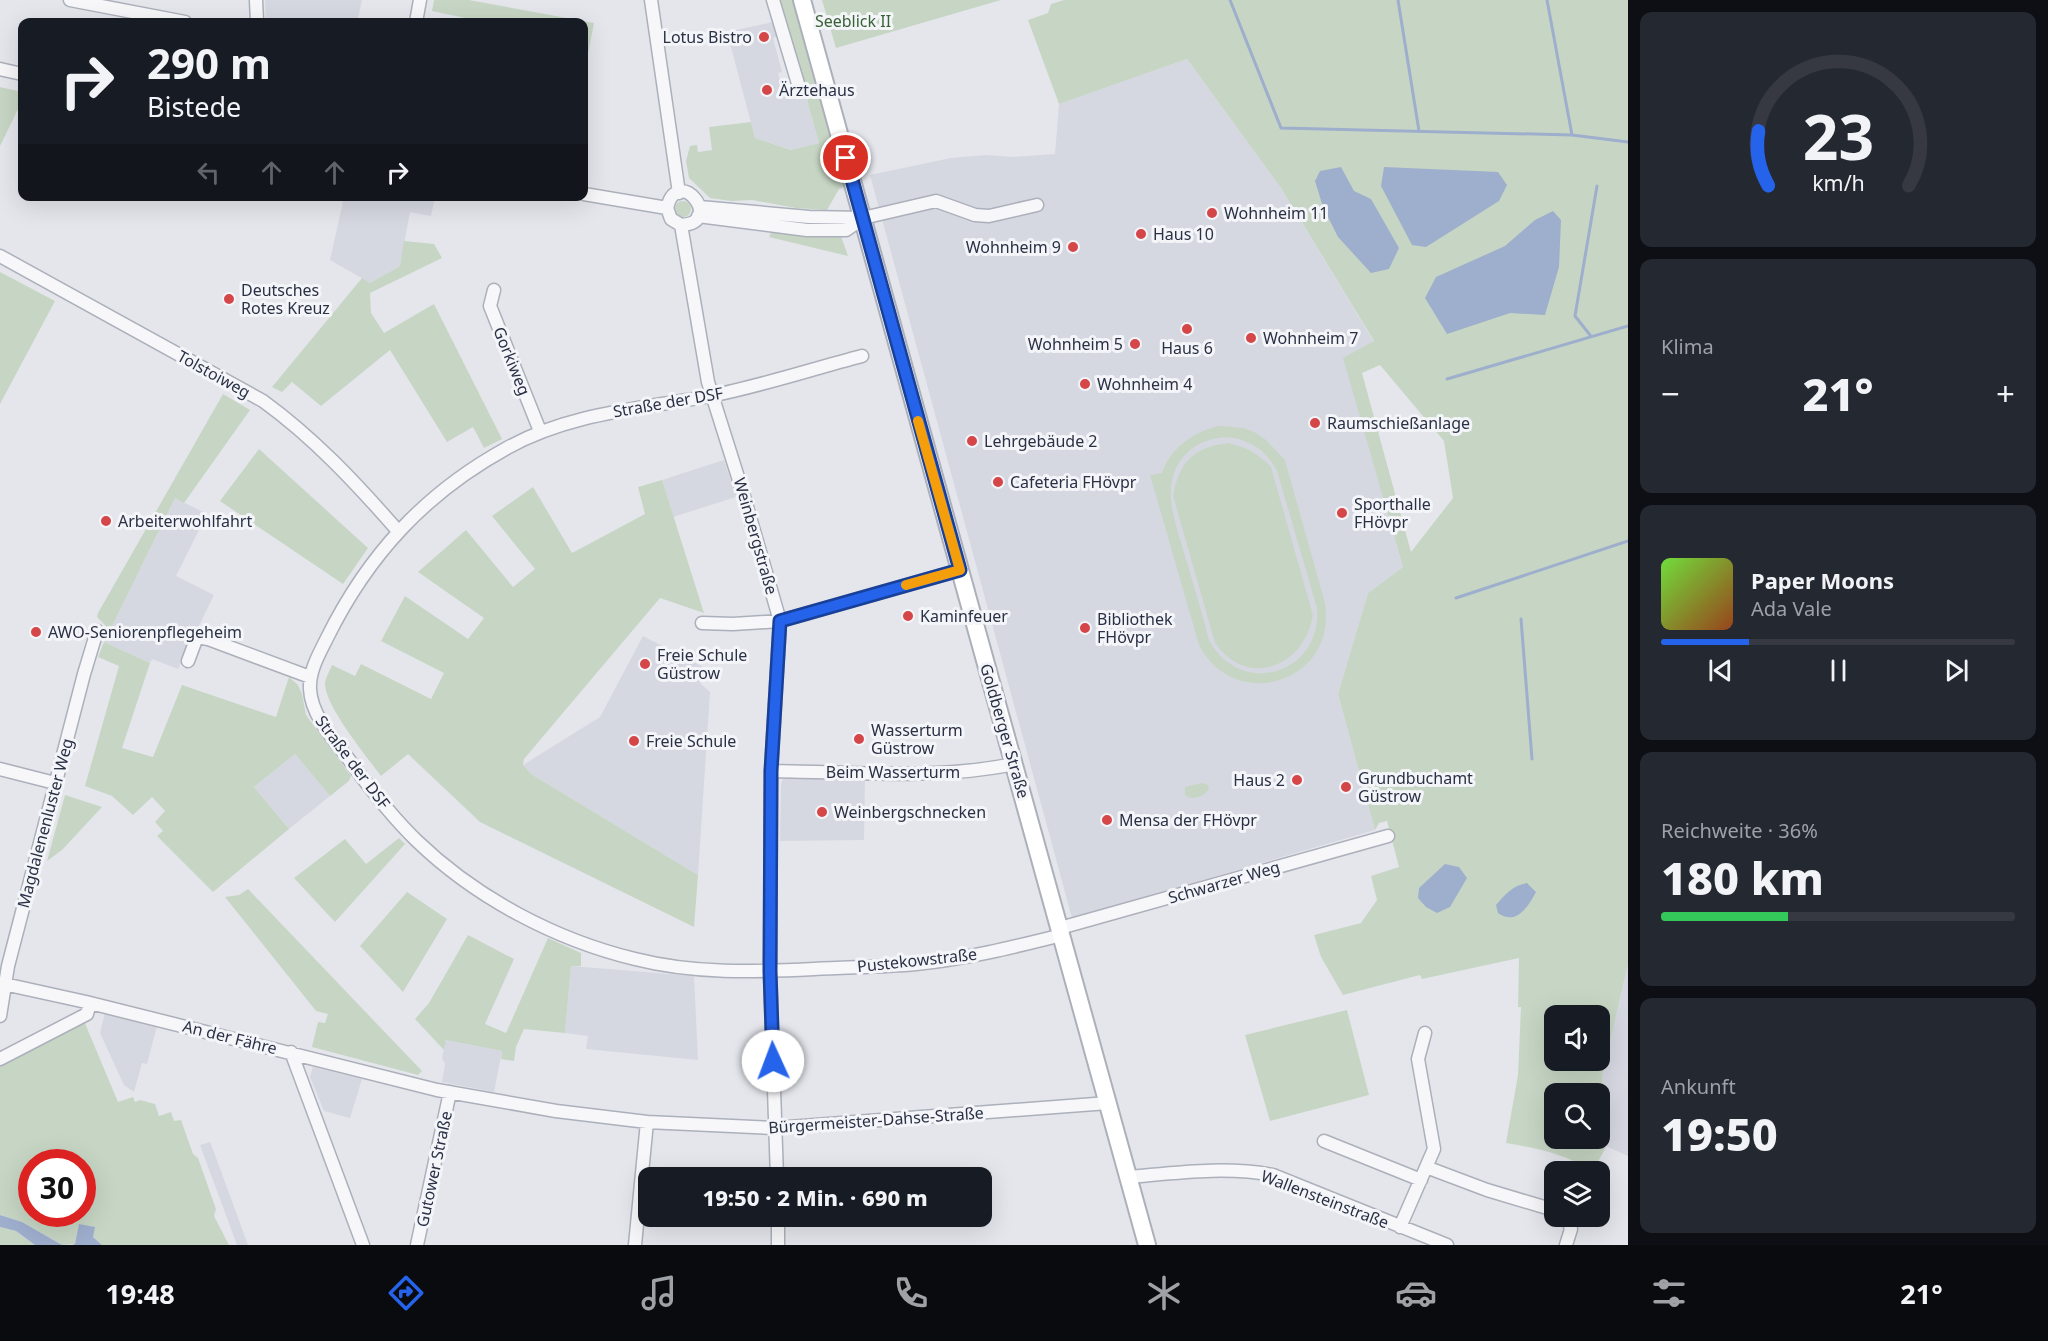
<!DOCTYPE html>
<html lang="de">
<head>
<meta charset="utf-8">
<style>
	:root { --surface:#171b24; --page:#242831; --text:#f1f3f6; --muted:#9ea1a6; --line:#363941; --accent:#2563eb }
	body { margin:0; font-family:"Noto Sans",sans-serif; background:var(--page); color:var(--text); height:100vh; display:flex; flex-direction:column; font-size:22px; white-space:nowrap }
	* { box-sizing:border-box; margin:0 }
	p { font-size:20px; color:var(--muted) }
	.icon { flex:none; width:33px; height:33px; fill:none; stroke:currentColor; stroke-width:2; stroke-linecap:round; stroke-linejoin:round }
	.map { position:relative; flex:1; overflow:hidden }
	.panel { display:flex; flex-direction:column; gap:12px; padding:12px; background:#0d0f14; width:420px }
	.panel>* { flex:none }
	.guide { position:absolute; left:18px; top:18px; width:570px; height:183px; border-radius:12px; box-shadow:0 6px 24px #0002; background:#171b24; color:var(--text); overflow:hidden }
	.tools { position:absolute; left:1544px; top:1005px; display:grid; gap:12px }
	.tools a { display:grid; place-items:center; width:66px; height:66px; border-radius:12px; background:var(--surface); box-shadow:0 6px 24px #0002; font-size:30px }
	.speed { position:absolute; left:18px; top:1149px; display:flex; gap:12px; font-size:30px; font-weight:700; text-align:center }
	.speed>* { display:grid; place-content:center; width:78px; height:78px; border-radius:50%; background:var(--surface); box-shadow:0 6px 24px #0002; line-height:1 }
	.speed .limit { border:9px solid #d22; background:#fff; color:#111 }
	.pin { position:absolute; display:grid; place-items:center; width:51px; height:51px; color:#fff; margin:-26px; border:3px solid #fff; border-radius:50%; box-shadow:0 2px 6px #0007 }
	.me { position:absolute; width:66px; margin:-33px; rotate:358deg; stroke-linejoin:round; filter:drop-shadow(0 0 4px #0008) }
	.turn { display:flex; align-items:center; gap:21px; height:126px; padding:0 30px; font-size:27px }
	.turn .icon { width:78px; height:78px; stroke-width:2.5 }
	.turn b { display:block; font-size:42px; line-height:51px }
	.lanes { display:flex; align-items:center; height:57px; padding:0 30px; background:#0003; justify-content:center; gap:30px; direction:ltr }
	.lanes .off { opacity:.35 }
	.big { font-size:45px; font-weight:800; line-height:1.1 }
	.panel .tile { flex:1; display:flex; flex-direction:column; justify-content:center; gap:9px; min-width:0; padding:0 21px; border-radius:12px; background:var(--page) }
	.panel .dial { align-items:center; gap:0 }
	.dial svg { height:156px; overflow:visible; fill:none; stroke:var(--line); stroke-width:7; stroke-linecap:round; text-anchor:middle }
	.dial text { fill:var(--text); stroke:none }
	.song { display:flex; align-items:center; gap:18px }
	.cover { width:72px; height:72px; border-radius:9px; background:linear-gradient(135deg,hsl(100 70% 55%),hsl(20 70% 35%)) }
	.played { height:6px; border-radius:3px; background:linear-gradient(90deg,var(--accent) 25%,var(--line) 25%) }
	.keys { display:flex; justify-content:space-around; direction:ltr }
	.heat { display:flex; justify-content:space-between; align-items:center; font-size:33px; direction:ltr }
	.charge { height:9px; border-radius:4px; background:linear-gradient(90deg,#34c759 36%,var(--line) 0) }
	.trip { position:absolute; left:638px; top:1167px; width:354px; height:60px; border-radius:12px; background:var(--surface); box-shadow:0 6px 24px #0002; font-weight:800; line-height:60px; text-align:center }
	.dock { display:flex; height:96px; justify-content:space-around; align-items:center; background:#090b0e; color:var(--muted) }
	.dock .icon { width:42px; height:42px }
	.dock .current { color:var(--accent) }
	.dock b { font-size:27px; color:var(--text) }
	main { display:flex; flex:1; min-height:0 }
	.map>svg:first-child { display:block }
</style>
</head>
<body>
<main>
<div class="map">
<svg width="1628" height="1245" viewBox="0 0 1628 1245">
	<rect width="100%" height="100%" fill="#e4e6ec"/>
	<path fill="#d6d8e1" d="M 265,0 L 362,0 L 357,22 L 266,22 Z
		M 773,22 L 778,36 L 773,38 L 782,72 L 778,73 L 785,98 L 802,94 L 807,100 L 819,143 L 792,150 L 755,138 L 727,32 Z
		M 1187,59 L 1281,188 L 1374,342 L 1344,358 L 1403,567 L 1368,593 L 1338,694 L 1375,830 L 1072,918 L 870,175 L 951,158 L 986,155 L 1012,157 L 1055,154 L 1059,104 Z
		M 344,197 L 435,197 L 431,216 L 410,212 L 400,266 L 370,283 L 330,260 Z
		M 724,460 L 736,497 L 673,517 L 662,480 Z
		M 175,498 L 207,514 L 176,576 L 214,595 L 178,669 L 152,659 L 150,663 L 104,642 Z
		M 643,636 L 707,669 L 700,683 L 710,692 L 698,875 L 531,774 L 523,765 L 600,717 Z
		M 295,754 L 330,796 L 289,829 L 254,787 Z
		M 788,778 L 865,779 L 864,840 L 780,841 L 781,784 L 783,779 Z
		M 1628,964 L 1628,1156 L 1592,1140 L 1592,1139 L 1599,1138 L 1599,1104 L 1604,1092 L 1602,1077 Z
		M 571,966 L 694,976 L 698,1060 L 586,1049 L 588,1036 L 565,1033 Z
		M 105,1012 L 157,1026 L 147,1064 L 142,1063 L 134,1092 L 124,1085 L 100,1033 Z
		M 446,1040 L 502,1051 L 494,1092 L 442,1082 L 445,1064 L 442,1058 Z
		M 313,1067 L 362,1079 L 350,1118 L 324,1111 L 310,1077 Z
		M 210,1142 L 211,1144 L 248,1245 L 237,1245 L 200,1145 Z"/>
	<path fill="#c7d6c4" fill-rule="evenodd" d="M 434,0 L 469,0 L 594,23 L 584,73 L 584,22 L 464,22 L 465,18 L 432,11 Z
		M 778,0 L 795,0 L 847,186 L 839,189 L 827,210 L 796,208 L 752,200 L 731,201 L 710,198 L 689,178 L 686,161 L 690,146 L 697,145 L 698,152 L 712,150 L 709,127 L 751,122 L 755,138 L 791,150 L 819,143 L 807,100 L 812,96 L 803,87 Z
		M 822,0 L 1001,0 L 836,48 Z
		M 1064,0 L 1628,0 L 1628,964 L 1602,1077 L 1604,1092 L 1599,1104 L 1599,1094 L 1554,1094 L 1554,1138 L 1592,1139 L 1592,1140 L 1606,1147 L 1593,1171 C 1562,1153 1540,1149 1506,1143 L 1518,1075 L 1521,1007 L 1518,1007 L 1519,958 L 1422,979 L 1420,975 L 1343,995 L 1321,957 L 1314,935 L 1361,923 L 1377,900 L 1371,876 L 1399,867 L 1387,821 L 1379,823 L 1375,830 L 1338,694 L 1368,593 L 1403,567 L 1343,358 L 1374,341 L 1281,188 L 1187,59 L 1059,104 L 1028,20 L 1048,13 L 1051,4 ZM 1380,365 L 1444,441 L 1453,498 L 1411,552 L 1362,373 ZM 1554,1016 L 1599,1016 L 1599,1060 L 1554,1060 Z
		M 0,87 L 22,92 L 22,101 L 0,146 Z
		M675 209a8 8 0 1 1 16 0a8 8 0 1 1-16 0Z
		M 773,229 L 792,235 L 841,236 L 848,256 L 769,237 Z
		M 404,241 L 434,244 L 442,258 L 370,293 L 371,313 L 384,333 L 434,304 L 502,439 L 484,448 L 473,427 L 447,442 L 390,350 L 321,406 L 292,382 L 282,392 L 272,387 L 362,278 L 370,283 L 400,266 Z
		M 0,272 L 55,301 L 0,404 Z
		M 223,394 L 250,410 L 184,503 L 175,498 L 110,630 L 97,617 L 98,613 Z
		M 1219,426 L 1244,428 L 1256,433 L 1266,440 L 1285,460 L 1325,603 C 1338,683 1234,714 1199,645 L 1150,475 L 1162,473 C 1170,448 1195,431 1219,426 ZM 1227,437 C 1249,439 1267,451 1277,471 L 1317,608 C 1322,674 1241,699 1209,640 C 1202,613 1194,586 1186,559 C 1177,525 1157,484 1186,454 C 1198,442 1211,438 1227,437 Z
		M 1228,443 C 1246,447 1258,453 1271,467 L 1313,615 C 1305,666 1248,690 1215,643 L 1173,496 C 1179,462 1194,447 1228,443 Z
		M 259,449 L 368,548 L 343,584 L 220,501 Z
		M 662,480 L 704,613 L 660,598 L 524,759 L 523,765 L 531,774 L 698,875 L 694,927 L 480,822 L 408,754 L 381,776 C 367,757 324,705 325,683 C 326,677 330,670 332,665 L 355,676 L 361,664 L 431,699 L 444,673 L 381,641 L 405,596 L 468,639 L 484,618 L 418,572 L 466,530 L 513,587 L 535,569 L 492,516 L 533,487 L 572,553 L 645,514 L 638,487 Z
		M 104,642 L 150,663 L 122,748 L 153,757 L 182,685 L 276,717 L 289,677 L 298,685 L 302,694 L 306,715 L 351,776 L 349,781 L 330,796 L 295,754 L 254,787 L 289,829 L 213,892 L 157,836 L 163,831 L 155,822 L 165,811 L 152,797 L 133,815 L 112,796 L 85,786 L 119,666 L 98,657 Z
		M 1202,783 L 1208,785 L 1209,789 C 1204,797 1192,801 1185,795 L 1185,787 Z
		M 65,795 L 102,807 L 62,850 L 47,861 Z
		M 399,838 L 405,844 L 335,922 L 294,878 L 345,839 L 366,864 Z
		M 248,889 L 422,1071 L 418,1075 L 312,1047 L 318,1022 L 325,1023 L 328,1014 L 316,1011 L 225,897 L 239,895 Z
		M 407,892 L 447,919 L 403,992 L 360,946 Z
		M 468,935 L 514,959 L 485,1024 L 506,1033 L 548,938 L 581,953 L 581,966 L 571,966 L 565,1033 L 524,1029 L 516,1047 L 514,1061 L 501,1059 L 502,1051 L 446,1040 L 444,1050 L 415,1019 L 429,1003 Z
		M 1347,1010 L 1369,1095 L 1270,1121 L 1245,1035 Z
		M 84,1021 L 118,1102 L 133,1097 L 135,1102 L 140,1100 L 155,1104 L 159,1116 L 171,1112 L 174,1121 L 181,1120 L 193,1154 L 198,1158 L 216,1209 L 214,1216 L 229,1245 L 102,1245 L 80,1225 L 75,1244 L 62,1245 L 22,1222 L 0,1215 L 0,1065 ZM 32,1162 L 82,1162 L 82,1214 L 32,1214 Z
		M 0,1227 L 16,1231 L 35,1245 L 0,1245 Z"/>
	<path fill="#9eaecd" d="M 1341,167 L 1354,191 L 1371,199 L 1399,248 L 1389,269 L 1371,273 L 1338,237 L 1323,207 L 1315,181 L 1320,171 Z
		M 1384,167 L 1498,172 L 1507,185 L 1499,201 L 1426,247 L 1412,245 L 1381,186 Z
		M 1553,211 L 1561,220 L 1559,267 L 1545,315 L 1510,313 L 1447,334 L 1425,298 L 1436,277 L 1505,246 L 1535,220 Z
		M 1445,864 L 1459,867 L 1467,878 L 1450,907 L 1437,913 L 1426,907 L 1418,898 L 1419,888 Z
		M 1527,883 L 1536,892 C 1528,907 1516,926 1498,913 L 1496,905 C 1505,894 1514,885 1527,883 Z
		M 0,1215 L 22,1222 L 62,1245 L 35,1245 L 16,1231 L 0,1227 Z
		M 79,1224 L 95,1227 L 93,1237 L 102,1245 L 72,1245 L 75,1244 Z"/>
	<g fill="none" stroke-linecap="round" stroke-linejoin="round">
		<path stroke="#9eaecd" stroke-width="3" d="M 1230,0 L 1281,128 L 1572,135 L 1628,142
			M 1398,0 L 1419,131
			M 1547,0 L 1572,135
			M 1590,335 L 1575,316 L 1597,186
			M 1447,379 L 1628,326
			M 1456,598 L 1628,541
			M 1521,619 L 1532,759"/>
		<defs>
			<path id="street" d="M 70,0 L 185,22
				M 256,0 L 257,22
				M 651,0 L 679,193
				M 773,0 L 799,87
				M 416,22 L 420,0
				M 0,69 L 22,74
				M 584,194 L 667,208
				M 700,207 L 809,217 L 863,218 L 936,201 L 975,215 L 989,216 L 1037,205
				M 667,208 C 678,163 726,223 681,225
				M 667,208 L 671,219 L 681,225
				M 698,216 L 807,230 L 846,230 L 863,218
				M 681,225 L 708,382 L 743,493 L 780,621 L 771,771 L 770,971 L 777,1178
				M 0,256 L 263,401 C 314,438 356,483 398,531
				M 494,290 L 490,306 L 540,431
				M 862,356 C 812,369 761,386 710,396 C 640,409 570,413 507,448 C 425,493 368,555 327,638 C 319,654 309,671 310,689 C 311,714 332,738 347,757 C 368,786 391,816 417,841 C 476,898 556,940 635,959 C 694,974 754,972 814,969 C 848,967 882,967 916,964 C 966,959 1014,947 1062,935
				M 702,623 L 733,624 L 780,621 L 960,570
				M 188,661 L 197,637 L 208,639 L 310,677
				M 0,769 L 55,783
				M 771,771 C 850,772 936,780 1014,764
				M 1060,928 L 1388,836
				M 0,983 L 86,1002 L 437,1090 L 556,1111 L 647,1122 L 775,1128 L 1108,1103
				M 0,1016 L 8,966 L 84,674 L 97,631
				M 291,1052 L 363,1245
				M 0,1059 L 87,1014 L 90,1003
				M 1324,1141 L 1421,1180
				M 1426,1167 L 1487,1190 L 1554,1210
				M 1128,1177 C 1176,1173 1225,1166 1273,1175 L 1447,1245
				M 1400,1227 L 1434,1149 L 1418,1059 L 1425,1033
				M 417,1245 L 450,1092
				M 635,1245 L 647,1122
				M 778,1245 L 778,1216
				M 1566,1245 L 1571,1229 L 1567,1216"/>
			<path id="secondary" d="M 802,0 L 1147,1245"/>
		</defs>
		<use href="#street" stroke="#acb0ba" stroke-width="15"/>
		<use href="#secondary" stroke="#acb0ba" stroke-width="20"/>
		<use href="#street" stroke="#f7f7fa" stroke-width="12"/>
		<use href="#secondary" stroke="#fff" stroke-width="16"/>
	</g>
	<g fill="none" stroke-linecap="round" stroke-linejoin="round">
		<defs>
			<path id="route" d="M 773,1061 L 770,971 L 771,771 L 780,621 L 960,570 L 846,158"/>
		</defs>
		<use href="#route" stroke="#184099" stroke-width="15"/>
		<use href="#route" stroke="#2563eb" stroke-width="10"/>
		<path stroke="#f59e0b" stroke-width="10" d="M 906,585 L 960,570 L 918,421"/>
	</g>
	<g fill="#d44648" stroke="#f4f5f9" stroke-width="2">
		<circle cx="764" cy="37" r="6"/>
		<circle cx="767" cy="90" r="6"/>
		<circle cx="1212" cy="213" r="6"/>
		<circle cx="1141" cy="234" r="6"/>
		<circle cx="1073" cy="247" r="6"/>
		<circle cx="229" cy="299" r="6"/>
		<circle cx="1187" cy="329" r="6"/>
		<circle cx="1251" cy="338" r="6"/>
		<circle cx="1135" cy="344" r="6"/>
		<circle cx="1085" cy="384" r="6"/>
		<circle cx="1315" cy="423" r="6"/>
		<circle cx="972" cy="441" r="6"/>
		<circle cx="998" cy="482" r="6"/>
		<circle cx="1342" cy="513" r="6"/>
		<circle cx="106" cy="521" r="6"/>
		<circle cx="908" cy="616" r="6"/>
		<circle cx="1085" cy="628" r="6"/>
		<circle cx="36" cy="632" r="6"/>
		<circle cx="645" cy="664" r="6"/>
		<circle cx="859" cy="739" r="6"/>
		<circle cx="634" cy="741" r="6"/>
		<circle cx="1297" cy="780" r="6"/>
		<circle cx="1346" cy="787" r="6"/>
		<circle cx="822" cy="812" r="6"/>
		<circle cx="1107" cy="820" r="6"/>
	</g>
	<g text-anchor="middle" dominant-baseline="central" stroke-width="6" stroke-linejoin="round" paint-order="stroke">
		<g font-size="16" fill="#396237" stroke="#f4f5f9">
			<text x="853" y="21">Seeblick II</text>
		</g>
		<g font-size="16" fill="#2a3145" stroke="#f4f5f9" text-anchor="start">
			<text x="752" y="37" text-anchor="end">Lotus Bistro</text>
			<text x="779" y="90">Ärztehaus</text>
			<text x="1224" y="213">Wohnheim 11</text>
			<text x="1153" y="234">Haus 10</text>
			<text x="1061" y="247" text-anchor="end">Wohnheim 9</text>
			<text x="241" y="290">Deutsches<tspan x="241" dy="18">Rotes Kreuz</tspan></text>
			<text x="1263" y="338">Wohnheim 7</text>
			<text x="1123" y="344" text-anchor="end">Wohnheim 5</text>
			<text x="1187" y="348" text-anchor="middle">Haus 6</text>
			<text x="1097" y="384">Wohnheim 4</text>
			<text x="1327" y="423">Raumschießanlage</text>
			<text x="984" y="441">Lehrgebäude 2</text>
			<text x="1010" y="482">Cafeteria FHövpr</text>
			<text x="1354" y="504">Sporthalle<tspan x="1354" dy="18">FHövpr</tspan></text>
			<text x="118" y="521">Arbeiterwohlfahrt</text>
			<text x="920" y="616">Kaminfeuer</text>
			<text x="1097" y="619">Bibliothek<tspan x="1097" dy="18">FHövpr</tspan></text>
			<text x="48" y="632">AWO-Seniorenpflegeheim</text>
			<text x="657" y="655">Freie Schule<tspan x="657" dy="18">Güstrow</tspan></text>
			<text x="871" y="730">Wasserturm<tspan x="871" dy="18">Güstrow</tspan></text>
			<text x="646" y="741">Freie Schule</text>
			<text x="1358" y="778">Grundbuchamt<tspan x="1358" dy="18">Güstrow</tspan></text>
			<text x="1285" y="780" text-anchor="end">Haus 2</text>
			<text x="834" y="812">Weinbergschnecken</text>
			<text x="1119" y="820">Mensa der FHövpr</text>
		</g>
		<g font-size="16" fill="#2a3145" stroke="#f4f5f9">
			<text transform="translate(512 361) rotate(68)">Gorkiweg</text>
			<text transform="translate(214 374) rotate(29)">Tolstoiweg</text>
			<text transform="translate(668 402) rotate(-10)">Straße der DSF</text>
			<text transform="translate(756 536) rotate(74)">Weinbergstraße</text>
			<text transform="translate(1005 731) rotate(74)">Goldberger Straße</text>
			<text transform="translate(353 762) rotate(53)">Straße der DSF</text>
			<text x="893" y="772">Beim Wasserturm</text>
			<text transform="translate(45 823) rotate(-75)">Magdalenenluster Weg</text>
			<text transform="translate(1224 882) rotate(-16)">Schwarzer Weg</text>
			<text transform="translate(917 960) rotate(-6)">Pustekowstraße</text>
			<text transform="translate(230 1037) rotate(14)">An der Fähre</text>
			<text transform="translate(876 1120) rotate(-4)">Bürgermeister-Dahse-Straße</text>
			<text transform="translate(434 1169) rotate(-78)">Gutower Straße</text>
			<text transform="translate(1325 1199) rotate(21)">Wallensteinstraße</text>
		</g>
	</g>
</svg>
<div class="tools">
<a><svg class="icon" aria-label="sound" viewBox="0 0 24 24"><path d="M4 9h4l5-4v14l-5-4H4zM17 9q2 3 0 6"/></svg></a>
<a><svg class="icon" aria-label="search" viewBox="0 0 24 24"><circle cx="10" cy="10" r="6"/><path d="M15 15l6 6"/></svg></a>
<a><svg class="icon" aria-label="layers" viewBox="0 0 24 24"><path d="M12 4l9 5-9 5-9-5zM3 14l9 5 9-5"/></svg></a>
</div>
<div class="speed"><div class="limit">30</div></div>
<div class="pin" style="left:846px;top:158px;background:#d93025"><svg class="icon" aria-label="arrive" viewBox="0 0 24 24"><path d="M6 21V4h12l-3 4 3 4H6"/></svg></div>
<svg class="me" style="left:773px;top:1061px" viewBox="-20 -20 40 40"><circle r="19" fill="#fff"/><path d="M0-13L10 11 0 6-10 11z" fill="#2563eb"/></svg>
<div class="trip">19:50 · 2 Min. · 690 m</div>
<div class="guide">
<div class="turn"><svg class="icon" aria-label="right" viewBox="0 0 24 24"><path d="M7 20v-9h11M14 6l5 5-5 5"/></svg><div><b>290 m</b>Bistede</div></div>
<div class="lanes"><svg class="icon off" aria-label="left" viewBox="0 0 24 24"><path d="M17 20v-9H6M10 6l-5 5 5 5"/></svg><svg class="icon off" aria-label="ahead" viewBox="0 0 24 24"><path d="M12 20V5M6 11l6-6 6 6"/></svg><svg class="icon off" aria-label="ahead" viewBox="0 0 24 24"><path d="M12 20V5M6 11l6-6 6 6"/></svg><svg class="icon" aria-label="right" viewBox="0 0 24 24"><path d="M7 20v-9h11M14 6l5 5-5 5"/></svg></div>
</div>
</div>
<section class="panel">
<div class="tile dial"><svg viewBox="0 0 100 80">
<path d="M14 69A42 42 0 1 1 86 69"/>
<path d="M14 69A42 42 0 0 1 9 41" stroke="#2563eb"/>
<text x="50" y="56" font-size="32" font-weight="700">23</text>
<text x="50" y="72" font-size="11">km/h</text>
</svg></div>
<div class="tile"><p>Klima</p>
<div class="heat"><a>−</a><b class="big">21°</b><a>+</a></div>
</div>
<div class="tile">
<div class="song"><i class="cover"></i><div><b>Paper Moons</b><p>Ada Vale</p></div></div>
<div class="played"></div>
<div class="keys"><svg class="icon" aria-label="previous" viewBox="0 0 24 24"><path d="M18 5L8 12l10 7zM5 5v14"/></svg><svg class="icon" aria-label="pause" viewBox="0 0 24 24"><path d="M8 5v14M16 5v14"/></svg><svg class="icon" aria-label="next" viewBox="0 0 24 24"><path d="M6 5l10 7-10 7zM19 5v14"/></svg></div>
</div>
<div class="tile"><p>Reichweite · 36%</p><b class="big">180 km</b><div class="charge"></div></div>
<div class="tile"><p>Ankunft</p><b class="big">19:50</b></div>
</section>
</main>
<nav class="dock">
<b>19:48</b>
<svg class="icon current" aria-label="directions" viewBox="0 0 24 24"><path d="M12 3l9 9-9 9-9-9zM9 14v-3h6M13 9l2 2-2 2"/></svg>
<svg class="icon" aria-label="music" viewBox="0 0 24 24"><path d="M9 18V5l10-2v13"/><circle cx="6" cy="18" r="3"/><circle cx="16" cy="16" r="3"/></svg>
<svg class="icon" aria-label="phone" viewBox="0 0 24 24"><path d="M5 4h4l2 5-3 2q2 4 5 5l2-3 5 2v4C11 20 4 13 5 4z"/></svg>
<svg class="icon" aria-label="climate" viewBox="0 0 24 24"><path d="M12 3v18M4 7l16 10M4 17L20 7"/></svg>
<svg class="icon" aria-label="car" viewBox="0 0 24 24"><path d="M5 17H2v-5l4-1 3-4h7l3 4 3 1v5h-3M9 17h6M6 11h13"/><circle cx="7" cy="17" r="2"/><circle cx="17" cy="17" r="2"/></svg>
<svg class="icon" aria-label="filters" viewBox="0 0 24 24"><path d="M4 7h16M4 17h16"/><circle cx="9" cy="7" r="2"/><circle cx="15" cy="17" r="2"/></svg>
<b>21°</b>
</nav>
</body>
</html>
